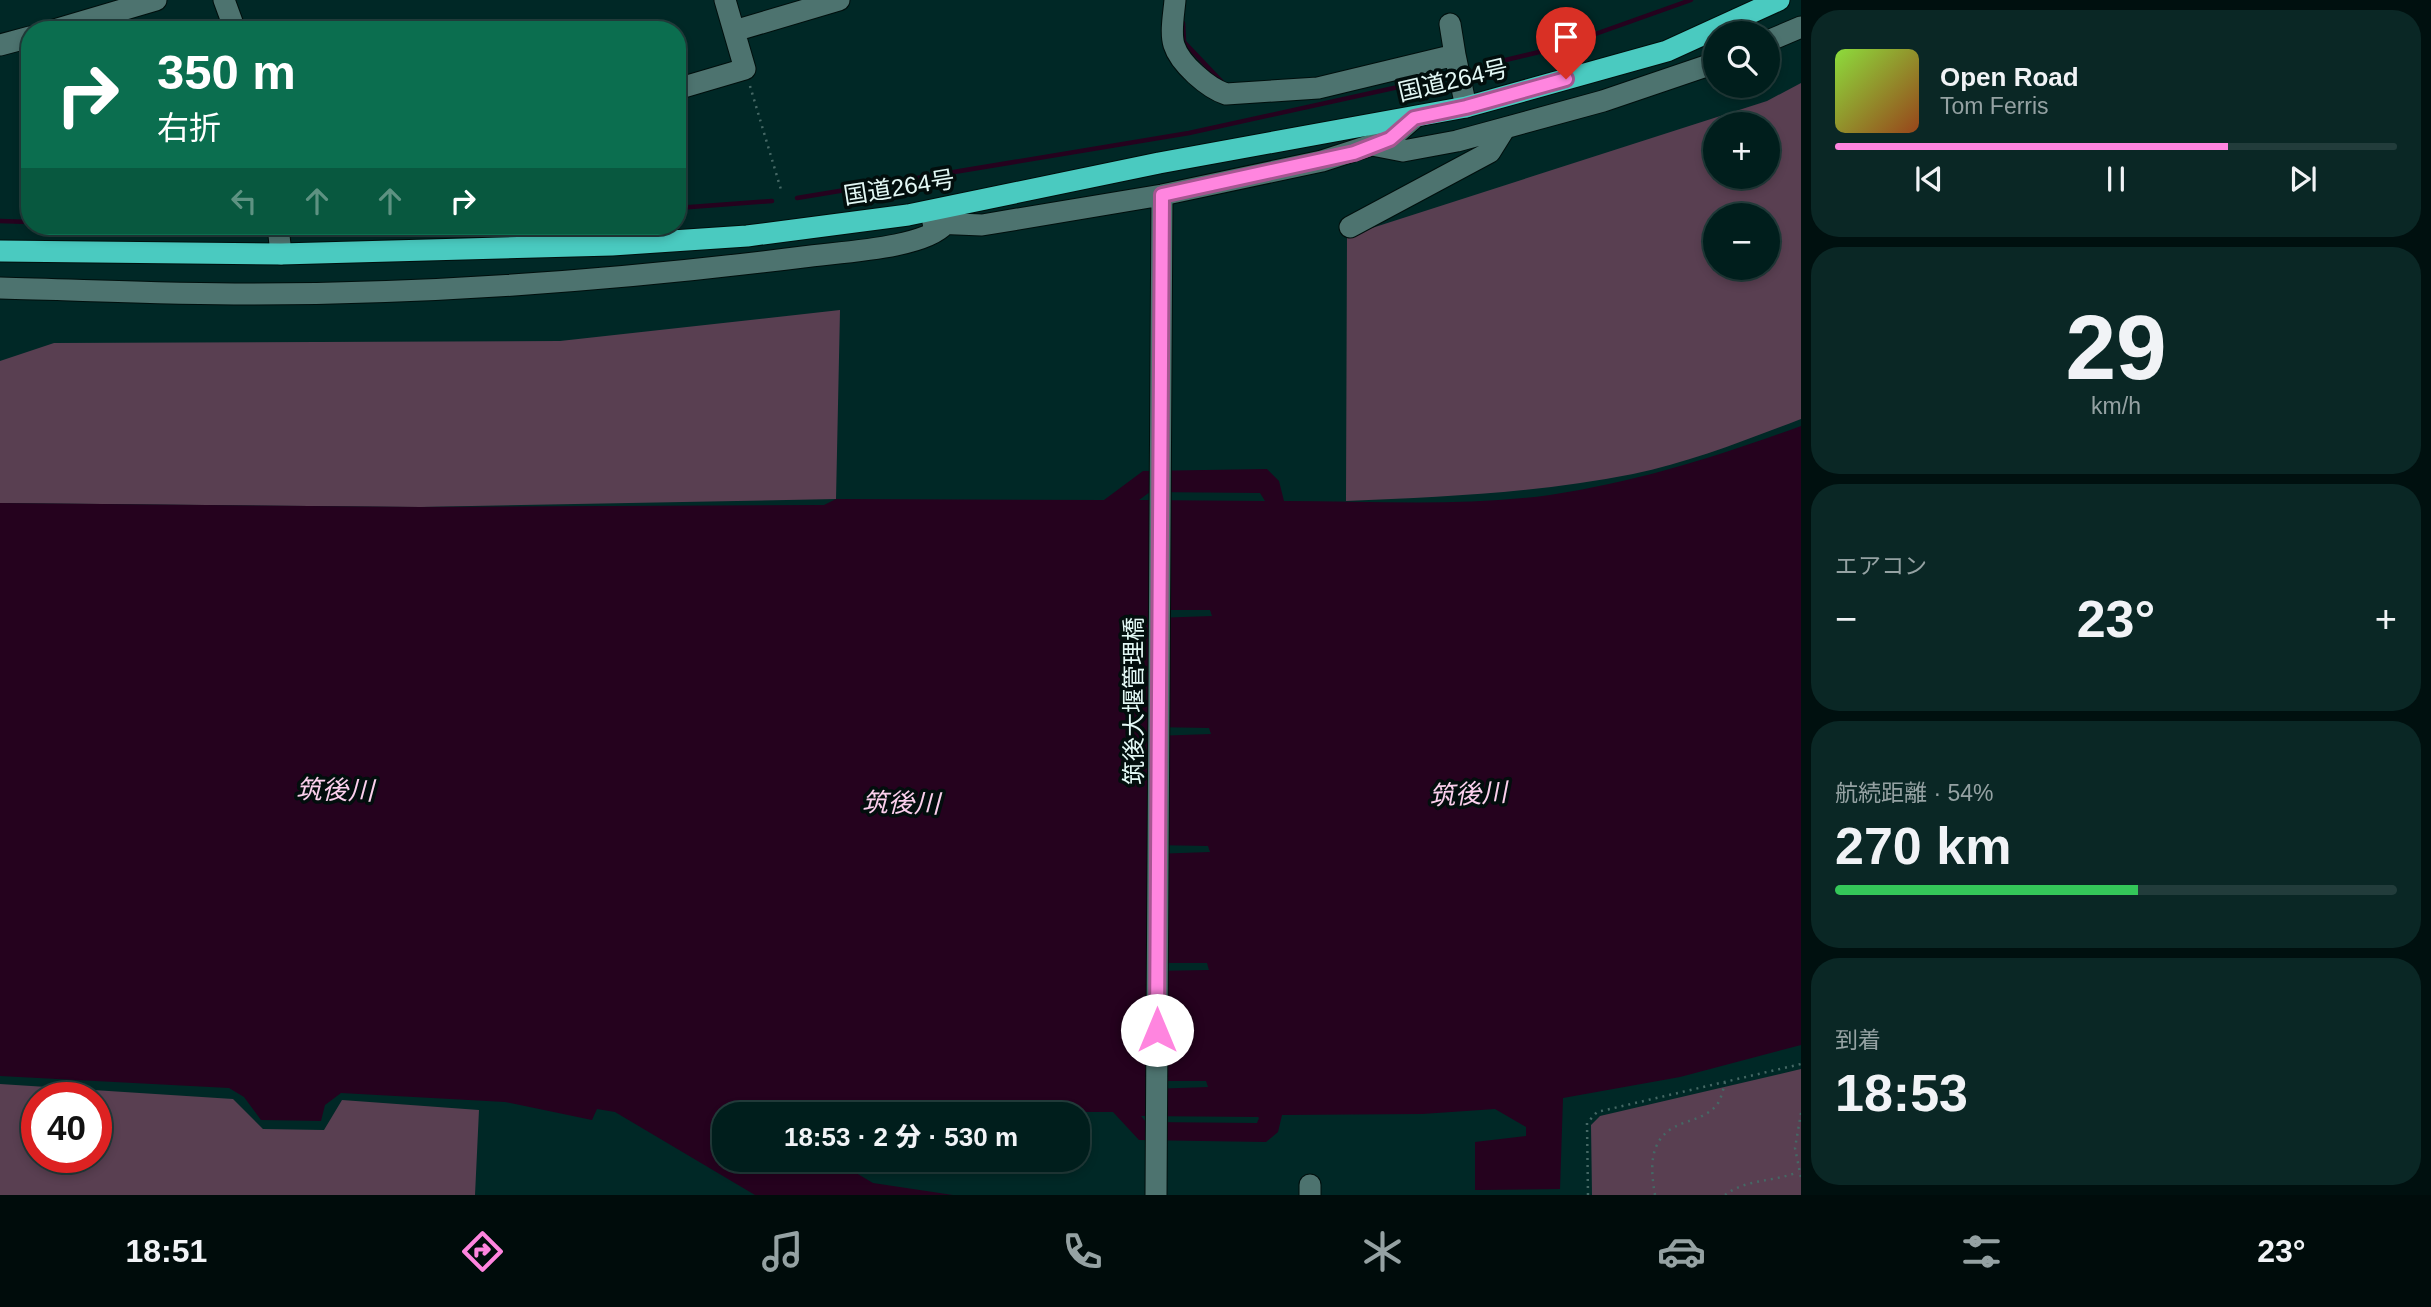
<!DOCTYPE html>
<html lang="ja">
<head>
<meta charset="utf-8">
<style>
	:root { --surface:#001e1c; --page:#0a2725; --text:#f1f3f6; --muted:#95a2a3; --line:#223c3b; --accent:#ff85df }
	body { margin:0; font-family:Arial,"Noto Sans JP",sans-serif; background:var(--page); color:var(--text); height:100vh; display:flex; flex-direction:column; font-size:26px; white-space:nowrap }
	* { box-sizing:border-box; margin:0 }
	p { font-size:23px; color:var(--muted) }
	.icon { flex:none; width:38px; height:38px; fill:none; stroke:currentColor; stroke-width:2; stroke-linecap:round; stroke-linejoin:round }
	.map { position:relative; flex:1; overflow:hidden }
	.panel { display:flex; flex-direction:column; gap:10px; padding:10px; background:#00100f; width:630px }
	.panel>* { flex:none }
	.banner { position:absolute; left:21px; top:21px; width:665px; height:214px; border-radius:28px; box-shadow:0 4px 10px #0003,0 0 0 2px var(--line); background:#0b6e4f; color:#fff; overflow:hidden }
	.fabs { position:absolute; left:1703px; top:21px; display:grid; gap:14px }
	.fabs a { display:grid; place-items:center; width:77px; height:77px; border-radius:50%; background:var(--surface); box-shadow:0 4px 10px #0003,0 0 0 2px var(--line); font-size:35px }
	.speed { position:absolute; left:21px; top:1082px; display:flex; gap:14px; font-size:35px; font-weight:700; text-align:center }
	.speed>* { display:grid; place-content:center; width:91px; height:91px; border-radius:50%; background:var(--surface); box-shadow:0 4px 10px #0003,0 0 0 2px var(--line); line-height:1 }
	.speed .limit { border:10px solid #d22; background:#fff; color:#111 }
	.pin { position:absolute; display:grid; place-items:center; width:60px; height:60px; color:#fff; margin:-72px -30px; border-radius:50% 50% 50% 0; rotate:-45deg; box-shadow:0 0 7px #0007 }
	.pin .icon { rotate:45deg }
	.me { position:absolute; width:77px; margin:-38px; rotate:0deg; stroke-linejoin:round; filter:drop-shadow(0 0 5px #0008) }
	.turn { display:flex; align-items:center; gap:24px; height:147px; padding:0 21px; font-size:32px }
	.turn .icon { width:91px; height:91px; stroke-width:2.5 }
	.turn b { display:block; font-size:49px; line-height:60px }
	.lanes { display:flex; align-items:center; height:66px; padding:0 21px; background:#0003; justify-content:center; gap:35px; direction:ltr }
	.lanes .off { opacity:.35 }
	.big { font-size:52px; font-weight:800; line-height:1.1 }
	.panel .card { flex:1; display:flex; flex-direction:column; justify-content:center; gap:10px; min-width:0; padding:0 24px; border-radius:28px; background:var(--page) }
	.panel .dial { align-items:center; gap:0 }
	.dial b { font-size:91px; line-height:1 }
	.song { display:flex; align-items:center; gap:21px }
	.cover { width:84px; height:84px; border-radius:10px; background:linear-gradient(135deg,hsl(90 70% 55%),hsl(20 70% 35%)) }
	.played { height:7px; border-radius:4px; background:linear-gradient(90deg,var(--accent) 70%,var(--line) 70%) }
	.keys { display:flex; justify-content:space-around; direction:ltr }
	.heat { display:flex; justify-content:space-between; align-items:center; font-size:38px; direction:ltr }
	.charge { height:10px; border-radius:5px; background:linear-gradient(90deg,#34c759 54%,var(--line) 0) }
	.trip { position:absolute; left:712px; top:1102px; width:378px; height:70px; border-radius:28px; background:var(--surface); box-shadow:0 4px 10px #0003,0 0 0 2px var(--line); font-weight:800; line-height:70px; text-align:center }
	.dock { display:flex; height:112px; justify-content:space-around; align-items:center; background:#000c0b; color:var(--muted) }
	.dock .icon { width:49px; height:49px }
	.dock .current { color:var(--accent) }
	.dock b { font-size:32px; color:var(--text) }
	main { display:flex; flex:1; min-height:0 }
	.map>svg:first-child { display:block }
</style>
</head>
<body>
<main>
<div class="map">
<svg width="1801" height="1195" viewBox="0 0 1801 1195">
	<rect width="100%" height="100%" fill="#002826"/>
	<path fill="#593f51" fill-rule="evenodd" d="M 1801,83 L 1801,419 C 1746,440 1691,462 1633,474 C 1538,493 1443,497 1346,501 L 1347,236 L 1767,101 ZM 1715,124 L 1768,124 L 1768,177 L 1715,177 ZM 1715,215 L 1768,215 L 1768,268 L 1715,268 Z
		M 840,310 L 836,499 L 420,507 L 0,503 L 0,361 L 54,343 L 560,341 Z
		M 1801,1069 L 1801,1195 L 1592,1195 L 1591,1125 L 1600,1116 Z
		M 0,1084 L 233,1099 L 263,1129 L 324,1130 L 342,1100 L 479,1110 L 475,1195 L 0,1195 ZM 37,1097 L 96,1097 L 96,1157 L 37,1157 Z"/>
	<path fill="#25021e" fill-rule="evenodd" d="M 1801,426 L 1801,1045 L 1680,1077 L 1563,1098 L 1560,1189 L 1475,1190 L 1475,1142 L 1526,1136 L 1526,1127 L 1495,1109 L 1422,1114 L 1282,1115 L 1278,1132 L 1266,1142 L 1139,1140 L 1113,1112 L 774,1111 L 774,1115 L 724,1115 L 724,1160 L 834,1160 L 873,1183 L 953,1195 L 755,1195 L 615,1112 L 597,1109 L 592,1120 L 505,1102 L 341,1093 L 325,1105 L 321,1121 L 261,1120 L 244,1097 L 229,1088 L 0,1076 L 0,503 L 420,507 L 824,505 L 836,499 L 1104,500 L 1143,471 L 1267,469 L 1279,481 L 1284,501 C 1372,501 1462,507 1550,495 C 1637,482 1719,456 1801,426 ZM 1150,492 L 1260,493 L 1265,501 L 1139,500 ZM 1155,610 L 1210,610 L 1212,616 L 1155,618 ZM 1154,727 L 1209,728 L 1211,734 L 1154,736 ZM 1153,845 L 1208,846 L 1210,852 L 1153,854 ZM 1152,963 L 1207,963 L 1209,970 L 1152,971 ZM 1151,1081 L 1206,1081 L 1208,1087 L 1151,1089 ZM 1141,1116 L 1258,1117 L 1259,1118 L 1257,1123 L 1146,1122 Z"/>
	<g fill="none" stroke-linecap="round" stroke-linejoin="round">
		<path stroke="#25021e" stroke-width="4.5" d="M 1183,23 L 1184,42 L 1223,83
			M 1489,64 L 1556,48 L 1691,0
			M 797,198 L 1189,133 L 1412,84
			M 677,208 L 772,201
			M 0,221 L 30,222
			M 132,226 L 248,229"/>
		<defs>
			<path id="minor" d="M 224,0 L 235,30
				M 1175,0 C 1174,13 1170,32 1174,45 C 1180,64 1208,88 1226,94 L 1318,88 L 1455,55 L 1466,107
				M 1450,24 L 1455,55
				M 54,30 L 156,0
				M 734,31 L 839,0
				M 1768,41 L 1801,27
				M 0,45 L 30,37
				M 677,89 L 745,69 L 725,0
				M 1372,145 L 1403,151 L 1457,141 L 1603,101 L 1715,63
				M 933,223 L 982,225 L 1162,195 L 1322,161 L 1390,139 L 1414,118
				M 278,226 L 281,254
				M 1350,227 L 1490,152 L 1505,128
				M 0,288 C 83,290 166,294 249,294 C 434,294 620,280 803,257 C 837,252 924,249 945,224
				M 1156,1195 L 1162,195
				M 1310,1195 L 1310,1185"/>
			<path id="highway" d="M 0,251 L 281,254 L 612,245 L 747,236 L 908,215 L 1159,163 L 1466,107 L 1667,51 L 1779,0"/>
		</defs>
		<use href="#minor" stroke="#000f0d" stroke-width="23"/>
		<use href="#highway" stroke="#000f0d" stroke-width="23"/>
		<path stroke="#456865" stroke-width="2.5" stroke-dasharray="2 5" stroke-linecap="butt" d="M 750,86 L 782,193
			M 1801,1113 L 1795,1148 L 1801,1178
			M 1588,1195 L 1587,1123 L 1597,1112 L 1801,1064
			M 1655,1195 C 1651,1172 1648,1144 1671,1129 C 1685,1120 1702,1120 1715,1107 C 1721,1101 1723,1090 1725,1082
			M 1725,1195 C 1745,1179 1774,1182 1798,1172"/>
		<use href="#minor" stroke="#4d736f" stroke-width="21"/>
		<use href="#highway" stroke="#4acac0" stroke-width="21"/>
	</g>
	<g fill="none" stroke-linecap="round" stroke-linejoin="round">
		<defs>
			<path id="route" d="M 1157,1030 L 1162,195 L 1354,153 L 1390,139 L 1414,118 L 1466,107 L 1566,79"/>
		</defs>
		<use href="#route" stroke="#a65691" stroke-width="18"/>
		<use href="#route" stroke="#ff85df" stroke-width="12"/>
	</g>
	<g text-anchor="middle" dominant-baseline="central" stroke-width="7" stroke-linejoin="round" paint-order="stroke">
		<g font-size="24" fill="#e3f8f5" stroke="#020e0d">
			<text transform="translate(1453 80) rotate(-13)">国道264号</text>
			<text transform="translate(899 187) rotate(-9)">国道264号</text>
			<text transform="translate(1133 701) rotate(-90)">筑後大堰管理橋</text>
		</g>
		<g font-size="26" font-style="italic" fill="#fbd0ed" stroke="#020e0d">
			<text transform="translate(335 790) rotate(1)">筑後川</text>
			<text transform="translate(1468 794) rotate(-3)">筑後川</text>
			<text transform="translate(901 803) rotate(1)">筑後川</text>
		</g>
	</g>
</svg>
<div class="fabs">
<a><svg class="icon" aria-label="search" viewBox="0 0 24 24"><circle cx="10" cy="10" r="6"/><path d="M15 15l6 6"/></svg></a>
<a>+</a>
<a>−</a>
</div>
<div class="speed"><div class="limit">40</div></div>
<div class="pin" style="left:1566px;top:79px;background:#d93025"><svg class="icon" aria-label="arrive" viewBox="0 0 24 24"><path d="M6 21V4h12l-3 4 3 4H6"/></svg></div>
<svg class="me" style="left:1157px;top:1030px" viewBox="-20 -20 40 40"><circle r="19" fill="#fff"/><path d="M0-13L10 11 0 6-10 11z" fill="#ff85df"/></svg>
<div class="trip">18:53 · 2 分 · 530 m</div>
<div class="banner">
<div class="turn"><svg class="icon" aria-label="right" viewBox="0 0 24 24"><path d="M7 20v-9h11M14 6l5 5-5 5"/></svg><div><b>350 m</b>右折</div></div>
<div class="lanes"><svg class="icon off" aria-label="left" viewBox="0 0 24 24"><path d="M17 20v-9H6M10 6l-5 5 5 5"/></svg><svg class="icon off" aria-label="ahead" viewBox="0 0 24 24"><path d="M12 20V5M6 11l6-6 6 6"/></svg><svg class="icon off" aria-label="ahead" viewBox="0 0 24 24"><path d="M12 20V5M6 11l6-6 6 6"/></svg><svg class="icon" aria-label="right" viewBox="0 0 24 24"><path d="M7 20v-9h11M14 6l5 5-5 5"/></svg></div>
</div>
</div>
<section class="panel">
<div class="card">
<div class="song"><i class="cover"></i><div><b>Open Road</b><p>Tom Ferris</p></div></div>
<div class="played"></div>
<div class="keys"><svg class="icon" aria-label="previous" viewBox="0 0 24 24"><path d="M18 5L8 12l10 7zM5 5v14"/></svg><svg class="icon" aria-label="pause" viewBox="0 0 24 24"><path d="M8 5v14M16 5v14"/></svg><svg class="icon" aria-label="next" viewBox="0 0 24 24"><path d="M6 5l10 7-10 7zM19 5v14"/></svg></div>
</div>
<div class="card dial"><b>29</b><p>km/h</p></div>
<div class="card"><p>エアコン</p>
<div class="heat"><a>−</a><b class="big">23°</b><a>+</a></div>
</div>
<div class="card"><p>航続距離 · 54%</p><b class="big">270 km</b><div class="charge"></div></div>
<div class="card"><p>到着</p><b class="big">18:53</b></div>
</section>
</main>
<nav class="dock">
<b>18:51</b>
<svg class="icon current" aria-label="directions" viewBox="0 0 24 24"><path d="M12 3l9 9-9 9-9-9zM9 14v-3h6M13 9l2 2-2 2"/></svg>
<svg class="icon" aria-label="music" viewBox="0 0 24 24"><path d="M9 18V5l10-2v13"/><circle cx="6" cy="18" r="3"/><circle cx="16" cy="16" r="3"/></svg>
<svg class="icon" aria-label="phone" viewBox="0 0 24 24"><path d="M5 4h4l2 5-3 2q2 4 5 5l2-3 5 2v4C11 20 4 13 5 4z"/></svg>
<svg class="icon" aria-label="climate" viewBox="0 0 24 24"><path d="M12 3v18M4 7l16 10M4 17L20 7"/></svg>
<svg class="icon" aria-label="car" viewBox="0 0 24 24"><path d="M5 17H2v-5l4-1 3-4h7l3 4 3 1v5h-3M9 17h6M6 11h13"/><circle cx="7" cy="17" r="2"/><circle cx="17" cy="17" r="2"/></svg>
<svg class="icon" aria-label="filters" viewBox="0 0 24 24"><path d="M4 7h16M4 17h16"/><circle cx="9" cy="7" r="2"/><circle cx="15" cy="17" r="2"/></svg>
<b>23°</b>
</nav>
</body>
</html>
